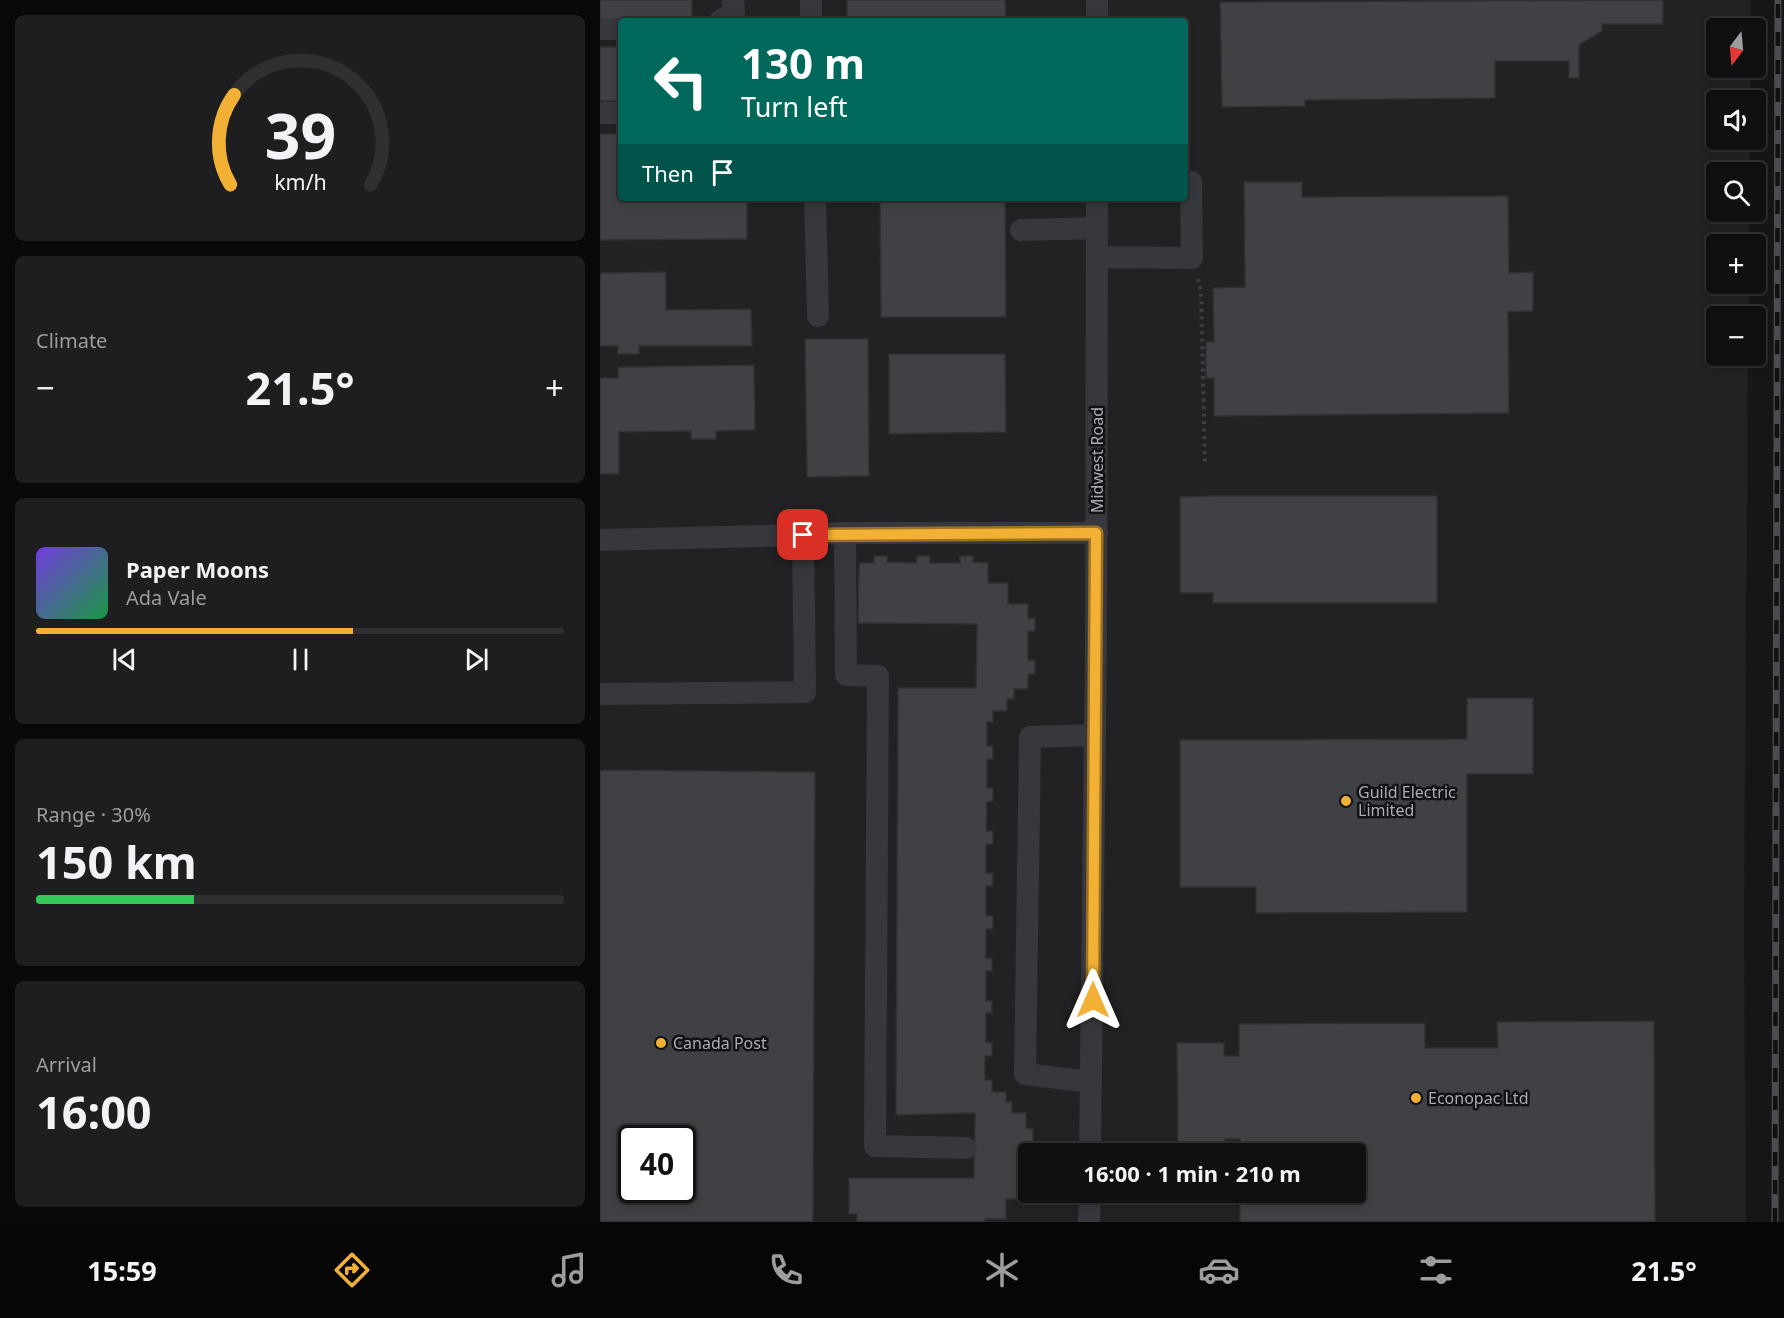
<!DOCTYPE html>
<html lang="en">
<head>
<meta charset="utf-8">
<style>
	:root { --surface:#101012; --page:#1e1e20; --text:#f1f3f6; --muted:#9c9d9f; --line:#303032; --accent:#f2b134 }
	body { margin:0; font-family:"Noto Sans",sans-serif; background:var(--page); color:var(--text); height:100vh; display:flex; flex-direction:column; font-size:22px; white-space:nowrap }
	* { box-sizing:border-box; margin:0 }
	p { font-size:20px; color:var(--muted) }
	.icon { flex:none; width:33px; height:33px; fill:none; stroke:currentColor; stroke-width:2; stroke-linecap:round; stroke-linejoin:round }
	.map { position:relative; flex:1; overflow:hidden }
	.panel { display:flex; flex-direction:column; gap:15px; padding:15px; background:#09090a; width:600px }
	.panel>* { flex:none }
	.hud { position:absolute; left:18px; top:18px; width:570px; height:183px; border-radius:6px; box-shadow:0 3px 9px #0003,0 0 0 2px var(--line); background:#00695c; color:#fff; overflow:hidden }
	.needle { width:39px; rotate:196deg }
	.controls { position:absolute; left:1106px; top:18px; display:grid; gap:12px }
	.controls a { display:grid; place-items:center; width:60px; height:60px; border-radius:6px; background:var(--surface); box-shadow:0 3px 9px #0003,0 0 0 2px var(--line); font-size:30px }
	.speed { position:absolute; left:18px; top:1125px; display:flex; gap:12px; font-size:30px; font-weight:700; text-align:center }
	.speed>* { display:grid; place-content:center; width:78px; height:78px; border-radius:50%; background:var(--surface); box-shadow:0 3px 9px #0003,0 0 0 2px var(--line); line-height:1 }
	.speed .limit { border:3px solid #111; border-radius:9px; background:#fff; color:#111 }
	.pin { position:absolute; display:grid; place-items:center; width:51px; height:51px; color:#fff; margin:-26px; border-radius:12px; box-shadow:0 3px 9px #0006 }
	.me { position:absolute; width:66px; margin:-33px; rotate:0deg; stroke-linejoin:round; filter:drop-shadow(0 0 4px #0008) }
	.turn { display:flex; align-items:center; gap:21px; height:126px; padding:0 24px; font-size:27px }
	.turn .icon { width:78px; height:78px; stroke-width:2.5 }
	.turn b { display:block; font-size:42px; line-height:51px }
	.then { display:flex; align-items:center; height:57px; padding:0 24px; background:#0003; gap:12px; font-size:22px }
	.big { font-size:45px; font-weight:700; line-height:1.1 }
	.panel .card { flex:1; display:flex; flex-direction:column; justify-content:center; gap:9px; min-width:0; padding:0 21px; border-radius:9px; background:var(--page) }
	.panel .dial { align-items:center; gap:0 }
	.dial svg { height:156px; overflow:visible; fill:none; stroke:var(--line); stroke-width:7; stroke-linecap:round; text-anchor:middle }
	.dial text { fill:var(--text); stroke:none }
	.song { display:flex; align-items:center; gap:18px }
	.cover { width:72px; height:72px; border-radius:9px; background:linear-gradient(135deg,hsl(260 70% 55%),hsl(140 70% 35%)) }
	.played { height:6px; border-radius:3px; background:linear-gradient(90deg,var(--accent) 60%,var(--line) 60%) }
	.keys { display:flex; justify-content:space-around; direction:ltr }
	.heat { display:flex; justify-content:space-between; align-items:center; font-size:33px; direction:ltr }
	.charge { height:9px; border-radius:4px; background:linear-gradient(90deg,#34c759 30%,var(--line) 0) }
	.trip { position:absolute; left:418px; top:1143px; width:348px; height:60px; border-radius:6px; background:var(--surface); box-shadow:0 3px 9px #0003,0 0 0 2px var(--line); font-weight:700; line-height:60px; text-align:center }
	.tab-bar { display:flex; height:96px; justify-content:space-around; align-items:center; background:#060607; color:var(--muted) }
	.tab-bar .icon { width:42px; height:42px }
	.tab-bar .active { color:var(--accent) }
	.tab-bar b { font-size:27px; color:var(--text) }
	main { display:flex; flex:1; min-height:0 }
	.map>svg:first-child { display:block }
</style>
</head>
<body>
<main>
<section class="panel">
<div class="card dial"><svg viewBox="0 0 100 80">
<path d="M14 69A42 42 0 1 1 86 69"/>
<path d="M14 69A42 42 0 0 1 16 23" stroke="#f2b134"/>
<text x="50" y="56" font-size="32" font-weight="700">39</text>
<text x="50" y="72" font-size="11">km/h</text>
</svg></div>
<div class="card"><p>Climate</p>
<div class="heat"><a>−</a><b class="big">21.5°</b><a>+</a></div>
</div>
<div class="card">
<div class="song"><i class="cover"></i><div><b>Paper Moons</b><p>Ada Vale</p></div></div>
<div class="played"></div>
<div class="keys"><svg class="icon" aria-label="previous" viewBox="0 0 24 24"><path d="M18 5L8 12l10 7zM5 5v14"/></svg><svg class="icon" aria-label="pause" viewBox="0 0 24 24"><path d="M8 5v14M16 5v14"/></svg><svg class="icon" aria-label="next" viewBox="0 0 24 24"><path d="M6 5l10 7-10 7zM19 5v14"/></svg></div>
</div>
<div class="card"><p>Range · 30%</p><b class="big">150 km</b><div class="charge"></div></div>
<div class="card"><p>Arrival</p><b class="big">16:00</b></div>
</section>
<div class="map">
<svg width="1184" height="1222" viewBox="0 0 1184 1222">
	<rect width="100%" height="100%" fill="#161618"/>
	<path fill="#222225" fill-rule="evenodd" d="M 0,0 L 1151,0 L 1151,28 L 1116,28 L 1116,68 L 1151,68 L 1150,100 L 1116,100 L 1116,140 L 1150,140 L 1150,172 L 1116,172 L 1116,212 L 1150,212 L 1149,244 L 1116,244 L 1116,284 L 1149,284 L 1149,316 L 1116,316 L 1116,356 L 1148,356 L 1144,921 L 1146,1222 L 0,1222 ZM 21,21 L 585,21 L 585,198 L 21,198 ZM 32,1138 L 82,1138 L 82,1190 L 32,1190 ZM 429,1154 L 756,1154 L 756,1192 L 429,1192 Z"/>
	<path fill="#404145" stroke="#303034" stroke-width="1.5" fill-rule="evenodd" d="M 0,0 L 92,0 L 92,18 L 0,19 Z
		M 247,0 L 405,0 L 406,21 L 247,21 Z
		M 1063,0 L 1063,24 L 1002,24 L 1002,31 L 979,45 L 979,78 L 969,78 L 969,61 L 895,61 L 895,98 L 705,100 L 705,106 L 622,107 L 620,2 Z
		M 0,47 L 21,47 L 21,101 L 0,101 Z
		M 0,134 L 21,134 L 21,198 L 147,198 L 147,239 L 0,240 Z
		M 644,182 L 702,182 L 702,197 L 908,196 L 909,273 L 933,272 L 933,311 L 908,312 L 909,413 L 614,416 L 614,378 L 606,378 L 606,342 L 614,342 L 613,288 L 645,287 Z
		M 280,198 L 405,198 L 406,317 L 281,317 Z
		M 66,272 L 66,310 L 151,309 L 152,346 L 39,346 L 39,354 L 18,354 L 18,346 L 0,346 L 0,273 Z
		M 205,339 L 268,339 L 269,476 L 207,477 Z
		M 289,354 L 405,354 L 406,432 L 289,434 Z
		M 154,365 L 155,430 L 116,431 L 116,439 L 91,439 L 91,431 L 19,432 L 19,474 L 0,474 L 0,378 L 18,378 L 18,367 Z
		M 613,496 L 837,496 L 837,603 L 613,603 L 613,593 L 580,593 L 580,497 Z
		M 274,556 L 288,556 L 287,562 L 316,563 L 317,556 L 330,556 L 330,563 L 360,563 L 360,556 L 373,556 L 373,562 L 388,563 L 388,583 L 408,583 L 408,604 L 428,604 L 428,618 L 435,618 L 435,631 L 428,631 L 428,660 L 435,661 L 435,674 L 428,674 L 428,689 L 414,689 L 414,699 L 407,699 L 407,711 L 393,711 L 393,722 L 387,722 L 387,746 L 393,746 L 393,759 L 387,759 L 387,788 L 393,788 L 393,801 L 387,802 L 386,831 L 393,831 L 393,844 L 386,844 L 386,873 L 393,873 L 393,886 L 386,886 L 386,916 L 393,916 L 393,929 L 386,929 L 386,958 L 392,958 L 392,971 L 386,971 L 386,1001 L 392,1001 L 392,1013 L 386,1013 L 386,1042 L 392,1043 L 392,1056 L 385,1056 L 385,1080 L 392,1080 L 392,1092 L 406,1092 L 406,1102 L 412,1102 L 412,1113 L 426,1113 L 426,1128 L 433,1129 L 433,1141 L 426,1142 L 426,1171 L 429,1171 L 426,1199 L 406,1199 L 406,1219 L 385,1219 L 385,1222 L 257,1222 L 257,1214 L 249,1214 L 249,1178 L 374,1178 L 375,1113 L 296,1115 L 296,1091 L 298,688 L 376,688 L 377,624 L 258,623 L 259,563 L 274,563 Z
		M 867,698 L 933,698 L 933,774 L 867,774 L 867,912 L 656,913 L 656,887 L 580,887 L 580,740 L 867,739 Z
		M 0,770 L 215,772 L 213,1222 L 0,1222 ZM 32,1138 L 82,1138 L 82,1190 L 32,1190 Z
		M 1054,1021 L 1055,1222 L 640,1222 L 640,1192 L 756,1192 L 756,1154 L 640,1154 L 640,1139 L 625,1139 L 625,1152 L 578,1153 L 577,1043 L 624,1043 L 624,1056 L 639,1056 L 639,1024 L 825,1023 L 825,1048 L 898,1048 L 897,1022 Z"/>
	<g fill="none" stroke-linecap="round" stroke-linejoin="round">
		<path stroke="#3d3f44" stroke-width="4" stroke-dasharray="3 4.5" stroke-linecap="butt" d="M 598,279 L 601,293 L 605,463"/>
		<path stroke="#37383d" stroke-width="22" d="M 211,0 L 211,21
			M 120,21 L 134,12 L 133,0
			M 497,21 L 497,0
			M 0,29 L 21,29
			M 0,113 L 21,113
			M 215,198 L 218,316
			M 421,230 L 497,228
			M 498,257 L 592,258 L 591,182
			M 203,535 L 245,533
			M 0,540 L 203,535 L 205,692 L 0,694
			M 491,1082 L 425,1074 L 430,737 L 495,735
			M 366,1148 L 275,1146 L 278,676 L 246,675 L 245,533 L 497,533
			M 490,1154 L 496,643 L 497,198
			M 489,1222 L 490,1192"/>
		<defs>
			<path id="rail" d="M 1175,1222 L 1178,0"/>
		</defs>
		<use href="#rail" stroke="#4a4c52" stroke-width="7"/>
		<use href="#rail" stroke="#111113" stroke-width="4.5" stroke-dasharray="14" stroke-linecap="butt"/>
	</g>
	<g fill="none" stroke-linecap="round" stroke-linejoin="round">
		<defs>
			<path id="route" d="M 203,535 L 496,533 L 493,1000"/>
		</defs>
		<use href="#route" stroke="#9d7322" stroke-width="15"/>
		<use href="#route" stroke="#f2b134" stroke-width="10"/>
	</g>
	<g fill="#f2b134" stroke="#111113" stroke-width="2">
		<circle cx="746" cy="801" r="6"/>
		<circle cx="61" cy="1043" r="6"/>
		<circle cx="816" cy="1098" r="6"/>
	</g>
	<g text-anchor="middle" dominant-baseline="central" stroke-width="5" stroke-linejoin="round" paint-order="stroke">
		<g font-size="16" fill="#a8adb8" stroke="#111113">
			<text transform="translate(497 460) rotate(-90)">Midwest Road</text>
		</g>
		<g font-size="16" fill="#a8adb8" stroke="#111113" text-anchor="start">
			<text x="758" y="792">Guild Electric<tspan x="758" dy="18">Limited</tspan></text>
			<text x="73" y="1043">Canada Post</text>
			<text x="828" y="1098">Econopac Ltd</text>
		</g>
	</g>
</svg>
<div class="controls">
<a><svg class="needle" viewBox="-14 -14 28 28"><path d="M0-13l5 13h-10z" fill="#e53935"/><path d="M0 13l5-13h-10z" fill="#9c9d9f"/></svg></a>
<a><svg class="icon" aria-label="sound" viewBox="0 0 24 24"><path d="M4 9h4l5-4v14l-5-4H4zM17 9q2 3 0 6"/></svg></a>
<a><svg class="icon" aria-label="search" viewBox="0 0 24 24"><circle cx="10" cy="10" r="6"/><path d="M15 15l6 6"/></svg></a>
<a>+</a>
<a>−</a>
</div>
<div class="speed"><div class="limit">40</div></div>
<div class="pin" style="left:203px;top:535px;background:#d93025"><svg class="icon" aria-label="arrive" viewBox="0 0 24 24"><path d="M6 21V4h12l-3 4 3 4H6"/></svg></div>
<svg class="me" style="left:493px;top:1000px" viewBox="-20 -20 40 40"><path d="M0-17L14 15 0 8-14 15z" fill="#f2b134" stroke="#fff" stroke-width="4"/></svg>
<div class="trip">16:00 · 1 min · 210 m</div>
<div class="hud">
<div class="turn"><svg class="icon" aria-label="left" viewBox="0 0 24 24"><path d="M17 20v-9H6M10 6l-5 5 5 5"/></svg><div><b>130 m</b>Turn left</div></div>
<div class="then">Then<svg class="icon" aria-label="arrive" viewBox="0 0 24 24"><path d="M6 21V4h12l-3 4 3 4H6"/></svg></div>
</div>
</div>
</main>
<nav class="tab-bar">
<b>15:59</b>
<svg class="icon active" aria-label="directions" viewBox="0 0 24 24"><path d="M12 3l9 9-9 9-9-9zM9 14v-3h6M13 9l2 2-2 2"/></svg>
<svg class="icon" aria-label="music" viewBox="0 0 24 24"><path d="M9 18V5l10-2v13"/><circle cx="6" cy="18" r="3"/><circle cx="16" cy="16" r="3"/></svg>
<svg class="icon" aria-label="phone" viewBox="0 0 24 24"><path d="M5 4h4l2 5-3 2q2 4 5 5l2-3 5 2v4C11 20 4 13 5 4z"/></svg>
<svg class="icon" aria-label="climate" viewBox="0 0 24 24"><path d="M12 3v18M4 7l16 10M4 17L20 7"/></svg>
<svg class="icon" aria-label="car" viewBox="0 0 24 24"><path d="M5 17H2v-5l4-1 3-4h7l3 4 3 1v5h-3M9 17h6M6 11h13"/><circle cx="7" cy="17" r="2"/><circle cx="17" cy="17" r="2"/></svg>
<svg class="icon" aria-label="filters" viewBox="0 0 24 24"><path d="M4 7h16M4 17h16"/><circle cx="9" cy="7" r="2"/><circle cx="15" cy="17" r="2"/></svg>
<b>21.5°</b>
</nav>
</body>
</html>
